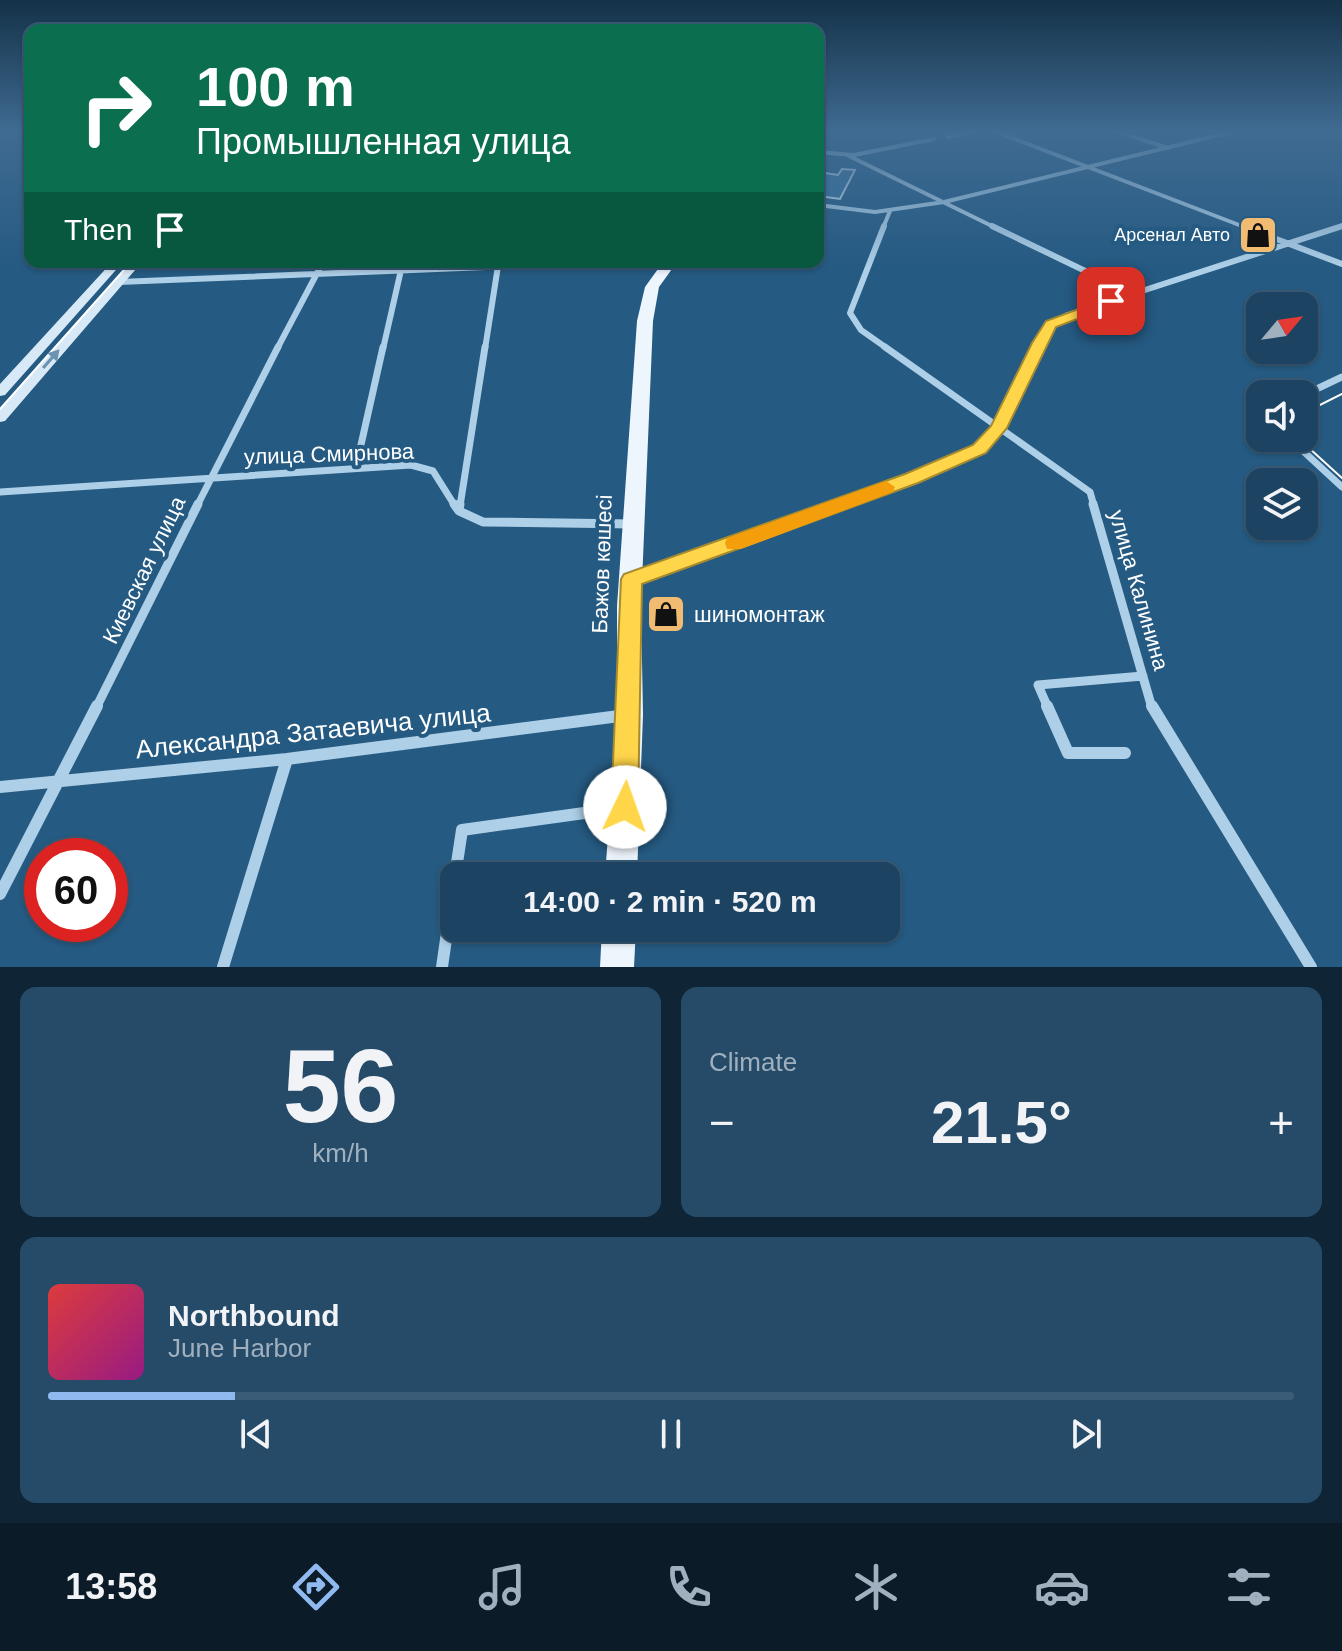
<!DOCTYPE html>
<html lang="en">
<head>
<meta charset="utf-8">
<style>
	:root { --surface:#1c4462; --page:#254b68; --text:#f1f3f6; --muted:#a0b0be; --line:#3a5c77; --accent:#90b9f0 }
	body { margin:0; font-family:Helvetica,sans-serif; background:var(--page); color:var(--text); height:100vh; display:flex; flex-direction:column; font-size:30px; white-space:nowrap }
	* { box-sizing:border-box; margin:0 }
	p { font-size:26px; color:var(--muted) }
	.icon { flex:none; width:44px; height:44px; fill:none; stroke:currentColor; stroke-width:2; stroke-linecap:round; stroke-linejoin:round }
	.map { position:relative; height:967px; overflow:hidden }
	.sheet { display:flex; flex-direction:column; gap:20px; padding:20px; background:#0f2536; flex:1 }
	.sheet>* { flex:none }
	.guide { position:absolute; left:24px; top:24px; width:800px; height:244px; border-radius:16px; box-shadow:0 2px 6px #0004,0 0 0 2px var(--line); background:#0b6e4f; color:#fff; overflow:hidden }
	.needle { width:52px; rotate:61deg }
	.tools { position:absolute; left:1246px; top:292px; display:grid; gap:16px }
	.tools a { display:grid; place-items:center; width:72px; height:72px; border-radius:16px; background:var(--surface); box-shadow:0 2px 6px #0004,0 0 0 2px var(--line); font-size:40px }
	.speed { position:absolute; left:24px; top:838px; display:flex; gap:16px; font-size:40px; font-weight:700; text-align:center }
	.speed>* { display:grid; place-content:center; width:104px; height:104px; border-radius:50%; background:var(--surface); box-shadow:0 2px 6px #0004,0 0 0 2px var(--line); line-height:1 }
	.speed .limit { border:12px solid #d22; background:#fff; color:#111 }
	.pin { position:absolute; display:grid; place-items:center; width:68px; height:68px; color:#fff; margin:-34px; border-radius:16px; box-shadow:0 4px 12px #0006 }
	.me { position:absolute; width:88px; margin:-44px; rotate:3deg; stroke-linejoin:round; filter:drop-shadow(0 0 6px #0008) }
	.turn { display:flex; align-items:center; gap:28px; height:168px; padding:0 40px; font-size:36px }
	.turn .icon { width:104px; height:104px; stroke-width:2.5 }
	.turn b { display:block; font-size:56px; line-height:68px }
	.then { display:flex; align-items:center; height:76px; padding:0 40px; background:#0003; gap:16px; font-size:30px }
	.big { font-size:60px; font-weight:700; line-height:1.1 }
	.sheet .card { flex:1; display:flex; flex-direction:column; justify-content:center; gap:12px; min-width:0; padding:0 28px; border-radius:16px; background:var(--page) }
	.sheet .dial { align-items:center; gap:0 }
	.dial b { font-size:104px; line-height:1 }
	.song { display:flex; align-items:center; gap:24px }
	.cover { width:96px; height:96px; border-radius:12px; background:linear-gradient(135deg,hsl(0 70% 55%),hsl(310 70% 35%)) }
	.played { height:8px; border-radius:4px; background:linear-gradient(90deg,var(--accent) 15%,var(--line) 15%) }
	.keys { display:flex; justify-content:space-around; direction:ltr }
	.heat { display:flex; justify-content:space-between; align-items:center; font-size:44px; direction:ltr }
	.sheet .tiles { flex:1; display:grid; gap:20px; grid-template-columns:1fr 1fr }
	.card:last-child { grid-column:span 2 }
	.trip { position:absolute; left:440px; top:862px; width:460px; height:80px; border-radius:16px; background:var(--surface); box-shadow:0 2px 6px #0004,0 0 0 2px var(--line); font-weight:700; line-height:80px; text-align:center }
	.tab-bar { display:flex; height:128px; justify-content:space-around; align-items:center; background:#0b1b27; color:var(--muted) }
	.tab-bar .icon { width:56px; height:56px }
	.tab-bar .selected { color:var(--accent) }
	.tab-bar b { font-size:36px; color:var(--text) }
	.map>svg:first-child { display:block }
</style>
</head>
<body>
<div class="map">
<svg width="1342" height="967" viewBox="0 0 1342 967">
	<rect width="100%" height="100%" fill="#255a82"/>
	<path fill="#35729e" stroke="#d0e6f5" stroke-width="2" d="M 842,169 L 855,170 L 840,199 L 818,196 L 818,172 L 838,175 Z"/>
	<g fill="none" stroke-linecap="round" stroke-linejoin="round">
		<path stroke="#adcfe7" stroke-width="4" d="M 997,132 L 1247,228
			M 1119,132 L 1168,148
			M 948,137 L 971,132
			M 818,152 L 854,155 L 934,139
			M 847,155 L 996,228
			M 818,205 L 875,212 L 944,202 L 1231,132
			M 883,228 L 890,211
			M 1337,228 L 1342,226"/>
		<path stroke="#adcfe7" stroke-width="6" d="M 884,226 L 850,313 L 861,330 L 888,349
			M 992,226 L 1133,294
			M 1242,226 L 1342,264
			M 628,262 L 667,265
			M 119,282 L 609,262
			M 277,349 L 323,262
			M 383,349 L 401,270
			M 485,349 L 498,266
			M 1036,349 L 1051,324 L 1068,315 L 1342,226"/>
		<path stroke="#adcfe7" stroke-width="7" d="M 885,347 L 1090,492 L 1094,506
			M 1304,395 L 1342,377
			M 1289,438 L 1342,487
			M 356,467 L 383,347
			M 0,492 L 411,465 L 433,471 L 455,506
			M 197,506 L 278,347
			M 460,506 L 485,347
			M 835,506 L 979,449 L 998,428 L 1037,347"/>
		<path stroke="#adcfe7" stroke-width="9" d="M 454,504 L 459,511 L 483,522 L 633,524
			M 1093,504 L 1152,708
			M 459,510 L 460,504
			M 632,579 L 840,504
			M 96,708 L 198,504
			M 1048,708 L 1038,685 L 1143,676"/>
		<path stroke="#adcfe7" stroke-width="12" d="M 1047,706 L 1068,753 L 1125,753
			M 1152,706 L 1311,967
			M 0,787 L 287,759 L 627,715
			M 455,876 L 462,830 L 620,808
			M 0,894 L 97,706
			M 223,967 L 287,759
			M 442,967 L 454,884"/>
		<path fill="#d7e8f6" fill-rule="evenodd" d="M 112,262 L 123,262 L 5,395 L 0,396 L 0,384 Z
			M 131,262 L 142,262 L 5,421 L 0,422 L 0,409 Z"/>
		<path fill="#eef6fd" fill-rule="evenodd" d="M 663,262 L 677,262 L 659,287 L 653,321 L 641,606 L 643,715 L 637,876 L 605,876 L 617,715 L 617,606 L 637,321 L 645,287 Z
			M 602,928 L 636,928 L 634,967 L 600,967 Z"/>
		<path stroke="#fff" stroke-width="2" d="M 0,409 L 131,262
			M 1304,413 L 1342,394
			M 1298,438 L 1342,478"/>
	</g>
	<defs><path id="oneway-solid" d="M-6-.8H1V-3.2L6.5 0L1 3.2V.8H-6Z" transform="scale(2)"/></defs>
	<use fill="#6c93b0" href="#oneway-solid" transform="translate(51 359) rotate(-49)"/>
	<linearGradient id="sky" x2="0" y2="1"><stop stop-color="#143248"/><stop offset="0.49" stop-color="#406b92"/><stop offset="1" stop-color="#406b92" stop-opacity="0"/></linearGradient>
	<rect width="1342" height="268" fill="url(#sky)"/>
	<path fill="#ffd54a" stroke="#a68a30" stroke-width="2" d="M 1111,297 L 1118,301 L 1116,304 L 1056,327 L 1007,428 L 986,453 L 918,483 L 642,584 L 638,807 L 634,817 L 625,821 L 615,817 L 611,807 L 621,579 L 624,574 L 905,474 L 973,445 L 991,426 L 1032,343 L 1046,321 Z"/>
	<path fill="#f59e0b" d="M 886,481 L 895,487 L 893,492 L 741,549 L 727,549 L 725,543 L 727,538 Z"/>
	<defs>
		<symbol id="shop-square" viewBox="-11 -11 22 22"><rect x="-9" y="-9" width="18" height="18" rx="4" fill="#f1bb71" stroke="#255a82"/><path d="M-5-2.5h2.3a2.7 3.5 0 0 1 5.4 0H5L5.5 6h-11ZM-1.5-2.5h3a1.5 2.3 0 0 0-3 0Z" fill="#111"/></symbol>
	</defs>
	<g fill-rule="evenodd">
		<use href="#shop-square" x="1236" y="213" width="44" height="44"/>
		<use href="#shop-square" x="644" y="592" width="44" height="44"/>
	</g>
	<g text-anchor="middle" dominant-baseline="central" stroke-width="8" stroke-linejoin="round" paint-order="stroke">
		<g font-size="18" fill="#fff" stroke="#255a82" text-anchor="end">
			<text x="1230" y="235">Арсенал Авто</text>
		</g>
		<g font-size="22" fill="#fff" stroke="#255a82">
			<text transform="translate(329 454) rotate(-2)">улица Смирнова</text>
			<text transform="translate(602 564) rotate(-88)">Бажов көшесі</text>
			<text transform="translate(144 570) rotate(-64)">Киевская улица</text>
			<text transform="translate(1139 590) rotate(74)">улица Калинина</text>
		</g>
		<g font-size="22" fill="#fff" stroke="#255a82" text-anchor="start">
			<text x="694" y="614">шиномонтаж</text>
		</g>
		<g font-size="26" fill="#fff" stroke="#255a82">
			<text transform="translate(313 731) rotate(-6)">Александра Затаевича улица</text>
		</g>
	</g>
</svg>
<div class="tools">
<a><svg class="needle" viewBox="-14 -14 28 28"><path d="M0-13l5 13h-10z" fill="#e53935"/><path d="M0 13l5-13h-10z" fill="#a0b0be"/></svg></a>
<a><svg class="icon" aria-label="sound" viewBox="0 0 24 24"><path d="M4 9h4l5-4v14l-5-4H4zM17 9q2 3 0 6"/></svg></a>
<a><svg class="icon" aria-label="layers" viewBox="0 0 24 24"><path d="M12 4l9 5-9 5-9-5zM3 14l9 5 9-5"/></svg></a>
</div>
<div class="speed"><div class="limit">60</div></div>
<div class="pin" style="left:1111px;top:301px;background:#d93025"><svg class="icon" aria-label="arrive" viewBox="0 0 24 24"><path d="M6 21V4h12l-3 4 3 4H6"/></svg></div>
<svg class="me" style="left:625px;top:807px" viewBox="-20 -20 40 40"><circle r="19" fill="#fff"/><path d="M0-13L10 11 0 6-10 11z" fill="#ffd54a"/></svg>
<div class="trip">14:00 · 2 min · 520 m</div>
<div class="guide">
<div class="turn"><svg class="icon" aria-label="right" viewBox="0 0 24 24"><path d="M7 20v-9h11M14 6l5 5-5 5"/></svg><div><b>100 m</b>Промышленная улица</div></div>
<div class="then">Then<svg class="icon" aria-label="arrive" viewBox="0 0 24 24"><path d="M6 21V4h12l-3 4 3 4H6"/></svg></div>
</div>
</div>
<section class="sheet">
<div class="tiles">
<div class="card dial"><b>56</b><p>km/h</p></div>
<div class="card"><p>Climate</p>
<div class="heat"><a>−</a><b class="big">21.5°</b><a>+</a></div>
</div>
<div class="card">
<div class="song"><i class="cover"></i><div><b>Northbound</b><p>June Harbor</p></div></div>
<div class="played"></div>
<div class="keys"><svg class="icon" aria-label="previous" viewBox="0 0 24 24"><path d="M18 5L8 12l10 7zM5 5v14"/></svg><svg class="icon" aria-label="pause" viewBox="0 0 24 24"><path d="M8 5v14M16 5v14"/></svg><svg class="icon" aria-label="next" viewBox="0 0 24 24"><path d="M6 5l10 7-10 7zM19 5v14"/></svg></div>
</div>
</div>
</section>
<nav class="tab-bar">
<b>13:58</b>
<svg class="icon selected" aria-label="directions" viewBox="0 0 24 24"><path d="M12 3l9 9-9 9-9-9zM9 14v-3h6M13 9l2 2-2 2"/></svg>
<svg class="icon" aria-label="music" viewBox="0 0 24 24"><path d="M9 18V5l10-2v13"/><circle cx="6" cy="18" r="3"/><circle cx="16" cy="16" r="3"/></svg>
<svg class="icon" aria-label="phone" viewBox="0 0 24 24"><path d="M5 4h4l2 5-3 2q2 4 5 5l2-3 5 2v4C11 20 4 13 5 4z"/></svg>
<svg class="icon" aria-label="climate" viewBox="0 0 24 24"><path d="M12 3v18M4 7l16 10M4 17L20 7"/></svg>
<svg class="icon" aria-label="car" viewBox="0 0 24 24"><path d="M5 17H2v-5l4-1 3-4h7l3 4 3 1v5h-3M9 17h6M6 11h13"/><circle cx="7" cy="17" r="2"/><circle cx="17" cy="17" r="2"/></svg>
<svg class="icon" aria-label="filters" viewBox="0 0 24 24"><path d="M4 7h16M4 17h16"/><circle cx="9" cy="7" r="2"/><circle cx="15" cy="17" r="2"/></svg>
</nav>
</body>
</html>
